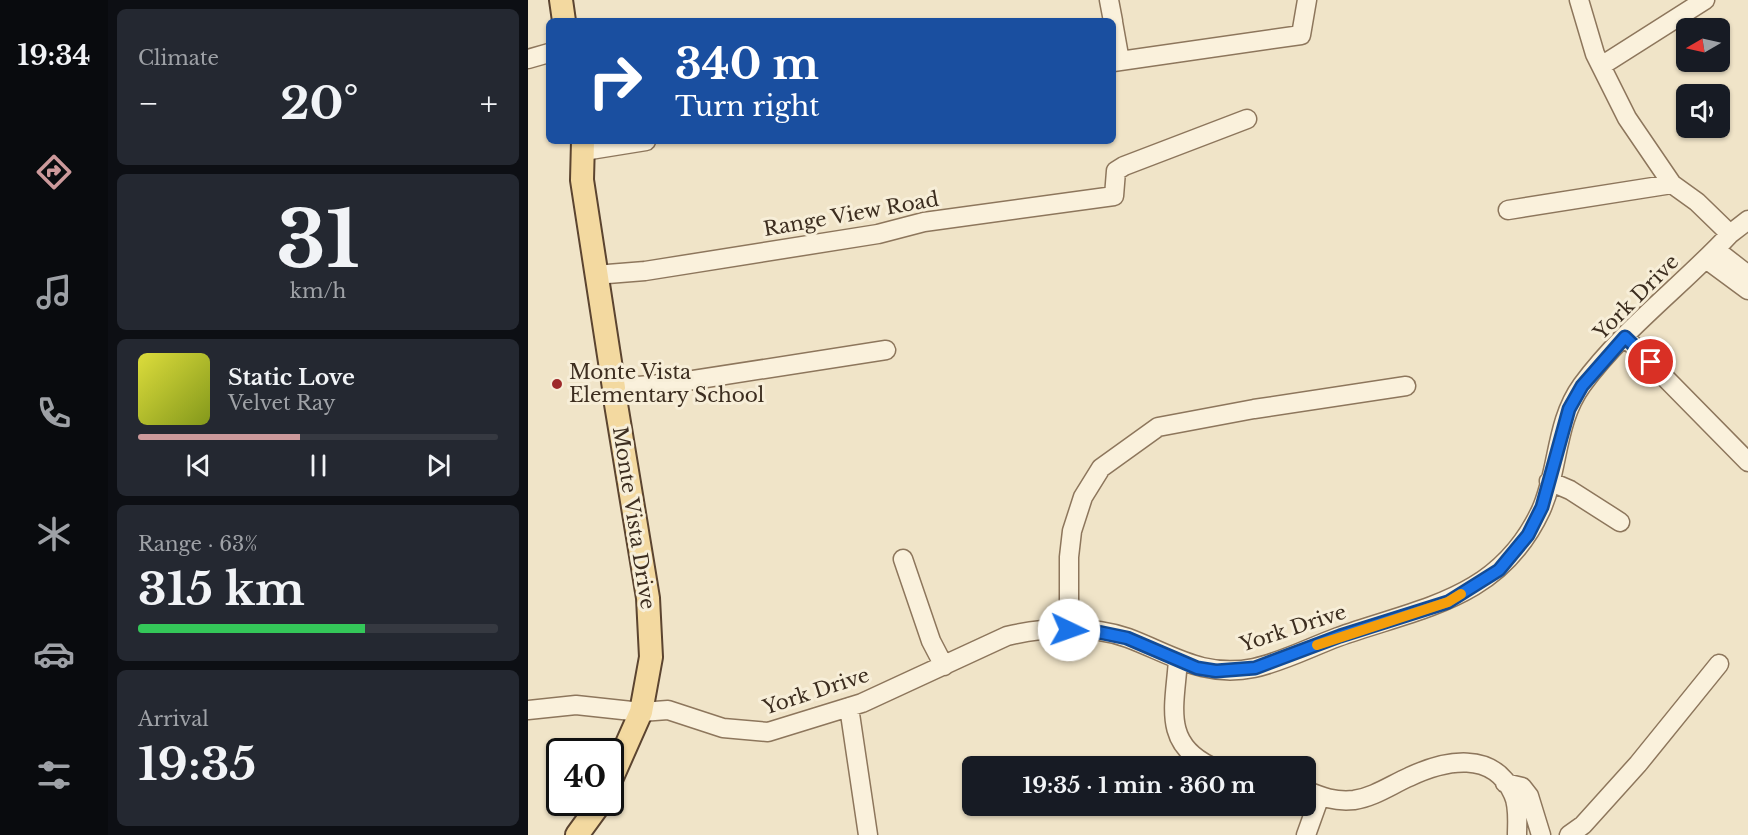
<!DOCTYPE html>
<html lang="en">
<head>
<meta charset="utf-8">
<style>
	:root { --surface:#171b24; --page:#242831; --text:#f1f3f6; --muted:#9ea1a6; --line:#363941; --accent:#cc999b }
	body { margin:0; font-family:"Libre Baskerville",serif; background:var(--page); color:var(--text); height:100vh; display:flex; flex-direction:column; font-size:22px; white-space:nowrap }
	* { box-sizing:border-box; margin:0 }
	p { font-size:20px; color:var(--muted) }
	.icon { flex:none; width:33px; height:33px; fill:none; stroke:currentColor; stroke-width:2; stroke-linecap:round; stroke-linejoin:round }
	.map { position:relative; flex:1; overflow:hidden }
	.panel { display:flex; flex-direction:column; gap:9px; padding:9px; background:#0d0f14; width:420px }
	.panel>* { flex:none }
	.top-card { position:absolute; left:18px; top:18px; width:570px; height:126px; border-radius:9px; box-shadow:0 2px 4px #0004; background:#1a4fa0; color:#fff; overflow:hidden }
	.needle { width:39px; rotate:261deg }
	.buttons { position:absolute; left:1148px; top:18px; display:grid; gap:12px }
	.buttons a { display:grid; place-items:center; width:54px; height:54px; border-radius:9px; background:var(--surface); box-shadow:0 2px 4px #0004; font-size:30px }
	.speed { position:absolute; left:18px; top:738px; display:flex; gap:12px; font-size:30px; font-weight:700; text-align:center }
	.speed>* { display:grid; place-content:center; width:78px; height:78px; border-radius:50%; background:var(--surface); box-shadow:0 2px 4px #0004; line-height:1 }
	.speed .limit { border:3px solid #111; border-radius:9px; background:#fff; color:#111 }
	.pin { position:absolute; display:grid; place-items:center; width:51px; height:51px; color:#fff; margin:-26px; border:3px solid #fff; border-radius:50%; box-shadow:0 2px 6px #0007 }
	.me { position:absolute; width:66px; margin:-33px; rotate:93deg; stroke-linejoin:round; filter:drop-shadow(0 0 4px #0008) }
	.turn { display:flex; align-items:center; gap:21px; height:126px; padding:0 30px; font-size:27px }
	.turn .icon { width:78px; height:78px; stroke-width:2.5 }
	.turn b { display:block; font-size:42px; line-height:51px }
	.big { font-size:45px; font-weight:700; line-height:1.1 }
	.panel .tile { flex:1; display:flex; flex-direction:column; justify-content:center; gap:9px; min-width:0; padding:0 21px; border-radius:9px; background:var(--page) }
	.panel .dial { align-items:center; gap:0 }
	.dial b { font-size:78px; line-height:1 }
	.song { display:flex; align-items:center; gap:18px }
	.cover { width:72px; height:72px; border-radius:9px; background:linear-gradient(135deg,hsl(60 70% 55%),hsl(70 70% 35%)) }
	.played { height:6px; border-radius:3px; background:linear-gradient(90deg,var(--accent) 45%,var(--line) 45%) }
	.keys { display:flex; justify-content:space-around; direction:ltr }
	.heat { display:flex; justify-content:space-between; align-items:center; font-size:33px; direction:ltr }
	.charge { height:9px; border-radius:4px; background:linear-gradient(90deg,#34c759 63%,var(--line) 0) }
	.trip { position:absolute; left:434px; top:756px; width:354px; height:60px; border-radius:9px; background:var(--surface); box-shadow:0 2px 4px #0004; font-weight:700; line-height:60px; text-align:center }
	main { display:flex; flex:1; min-height:0 }
	.dock { display:flex; flex-direction:column; width:108px; justify-content:space-around; align-items:center; background:#090b0e; color:var(--muted) }
	.dock .icon { width:42px; height:42px }
	.dock .current { color:var(--accent) }
	.dock b { font-size:27px; color:var(--text) }
	.map>svg:first-child { display:block }
</style>
</head>
<body>
<main>
<nav class="dock">
<b>19:34</b>
<svg class="icon current" aria-label="directions" viewBox="0 0 24 24"><path d="M12 3l9 9-9 9-9-9zM9 14v-3h6M13 9l2 2-2 2"/></svg>
<svg class="icon" aria-label="music" viewBox="0 0 24 24"><path d="M9 18V5l10-2v13"/><circle cx="6" cy="18" r="3"/><circle cx="16" cy="16" r="3"/></svg>
<svg class="icon" aria-label="phone" viewBox="0 0 24 24"><path d="M5 4h4l2 5-3 2q2 4 5 5l2-3 5 2v4C11 20 4 13 5 4z"/></svg>
<svg class="icon" aria-label="climate" viewBox="0 0 24 24"><path d="M12 3v18M4 7l16 10M4 17L20 7"/></svg>
<svg class="icon" aria-label="car" viewBox="0 0 24 24"><path d="M5 17H2v-5l4-1 3-4h7l3 4 3 1v5h-3M9 17h6M6 11h13"/><circle cx="7" cy="17" r="2"/><circle cx="17" cy="17" r="2"/></svg>
<svg class="icon" aria-label="filters" viewBox="0 0 24 24"><path d="M4 7h16M4 17h16"/><circle cx="9" cy="7" r="2"/><circle cx="15" cy="17" r="2"/></svg>
</nav>
<section class="panel">
<div class="tile"><p>Climate</p>
<div class="heat"><a>−</a><b class="big">20°</b><a>+</a></div>
</div>
<div class="tile dial"><b>31</b><p>km/h</p></div>
<div class="tile">
<div class="song"><i class="cover"></i><div><b>Static Love</b><p>Velvet Ray</p></div></div>
<div class="played"></div>
<div class="keys"><svg class="icon" aria-label="previous" viewBox="0 0 24 24"><path d="M18 5L8 12l10 7zM5 5v14"/></svg><svg class="icon" aria-label="pause" viewBox="0 0 24 24"><path d="M8 5v14M16 5v14"/></svg><svg class="icon" aria-label="next" viewBox="0 0 24 24"><path d="M6 5l10 7-10 7zM19 5v14"/></svg></div>
</div>
<div class="tile"><p>Range · 63%</p><b class="big">315 km</b><div class="charge"></div></div>
<div class="tile"><p>Arrival</p><b class="big">19:35</b></div>
</section>
<div class="map">
<svg width="1220" height="835" viewBox="0 0 1220 835">
	<rect width="100%" height="100%" fill="#f0e4c8"/>
	<g fill="none" stroke-linecap="round" stroke-linejoin="round">
		<defs>
			<path id="minor" d="M 581,0 L 585,21
				M 1051,0 L 1067,54 L 1099,118 L 1144,184 L 1169,202 L 1202,234
				M 585,22 L 592,61
				M 0,59 L 21,53
				M 585,62 L 773,35 L 779,0
				M 1073,66 L 1177,0
				M 56,151 L 118,141
				M 980,210 L 1144,184
				M 1188,250 L 1220,275
				M 1178,259 L 1220,290
				M 67,275 L 117,271 L 350,234 L 396,222 L 586,196 L 588,171 L 596,166 L 719,119
				M 1097,337 L 1220,462
				M 86,392 L 86,388 L 146,383 L 358,350
				M 1021,481 L 1042,490 L 1092,522
				M 375,559 L 403,641 L 416,666
				M 541,630 L 541,557 L 544,531 L 555,497 L 573,468 L 630,427 L 726,409 L 878,386
				M 650,660 C 647,705 634,743 682,766
				M 321,707 L 340,835
				M 0,710 L 48,705 L 113,712 L 140,710 L 195,728 L 240,732 L 334,703 L 479,636 C 516,627 564,625 600,638 C 645,655 675,678 726,668 C 754,662 783,647 810,637 C 894,607 971,600 1013,510 C 1031,470 1027,422 1054,385 C 1096,328 1155,285 1202,234 L 1220,220
				M 977,783 L 994,787 L 1001,796 L 1013,835
				M 777,790 C 794,797 807,802 826,800 C 846,797 863,785 881,777 C 917,760 965,750 985,794 C 991,806 989,822 989,835
				M 778,835 L 792,796
				M 1041,835 L 1055,825 L 1110,764 L 1191,664"/>
			<path id="major" d="M 33,0 L 36,21
				M 55,141 L 54,180 L 86,388
				M 82,782 L 113,712 L 123,657 L 120,598 L 86,392
				M 49,835 L 73,802"/>
		</defs>
		<use href="#minor" stroke="#8d765c" stroke-width="21"/>
		<use href="#major" stroke="#5b4430" stroke-width="26"/>
		<use href="#minor" stroke="#faf1dc" stroke-width="18"/>
		<use href="#major" stroke="#f3d9a0" stroke-width="22"/>
	</g>
	<g fill="none" stroke-linecap="round" stroke-linejoin="round">
		<defs>
			<path id="route" d="M 541,630 L 570,632 L 599,638 L 669,668 L 688,671 L 727,668 L 812,636 L 920,602 L 971,570 L 1000,535 L 1014,507 L 1041,409 L 1054,386 L 1097,337 L 1123,362"/>
		</defs>
		<use href="#route" stroke="#114b97" stroke-width="15"/>
		<use href="#route" stroke="#1a73e8" stroke-width="10"/>
		<path stroke="#f59e0b" stroke-width="10" d="M 789,645 L 920,602 L 933,594"/>
	</g>
	<circle fill="#9e2a2b" stroke="#f7eed8" stroke-width="2" cx="29" cy="384" r="6"/>
	<g text-anchor="middle" dominant-baseline="central" stroke-width="6" stroke-linejoin="round" paint-order="stroke">
		<g font-size="20" fill="#3d2e20" stroke="#f7eed8">
			<text transform="translate(323 214) rotate(-10)">Range View Road</text>
			<text transform="translate(1108 297) rotate(-45)">York Drive</text>
			<text transform="translate(106 518) rotate(81)">Monte Vista Drive</text>
			<text transform="translate(765 628) rotate(-18)">York Drive</text>
			<text transform="translate(288 691) rotate(-18)">York Drive</text>
		</g>
		<g font-size="20" fill="#3d2e20" stroke="#f7eed8" text-anchor="start">
			<text x="41" y="372">Monte Vista<tspan x="41" dy="23">Elementary School</tspan></text>
		</g>
	</g>
</svg>
<div class="buttons">
<a><svg class="needle" viewBox="-14 -14 28 28"><path d="M0-13l5 13h-10z" fill="#e53935"/><path d="M0 13l5-13h-10z" fill="#9ea1a6"/></svg></a>
<a><svg class="icon" aria-label="sound" viewBox="0 0 24 24"><path d="M4 9h4l5-4v14l-5-4H4zM17 9q2 3 0 6"/></svg></a>
</div>
<div class="speed"><div class="limit">40</div></div>
<div class="pin" style="left:1123px;top:362px;background:#d93025"><svg class="icon" aria-label="arrive" viewBox="0 0 24 24"><path d="M6 21V4h12l-3 4 3 4H6"/></svg></div>
<svg class="me" style="left:541px;top:630px" viewBox="-20 -20 40 40"><circle r="19" fill="#fff"/><path d="M0-13L10 11 0 6-10 11z" fill="#1a73e8"/></svg>
<div class="trip">19:35 · 1 min · 360 m</div>
<div class="top-card">
<div class="turn"><svg class="icon" aria-label="right" viewBox="0 0 24 24"><path d="M7 20v-9h11M14 6l5 5-5 5"/></svg><div><b>340 m</b>Turn right</div></div>
</div>
</div>
</main>
</body>
</html>
